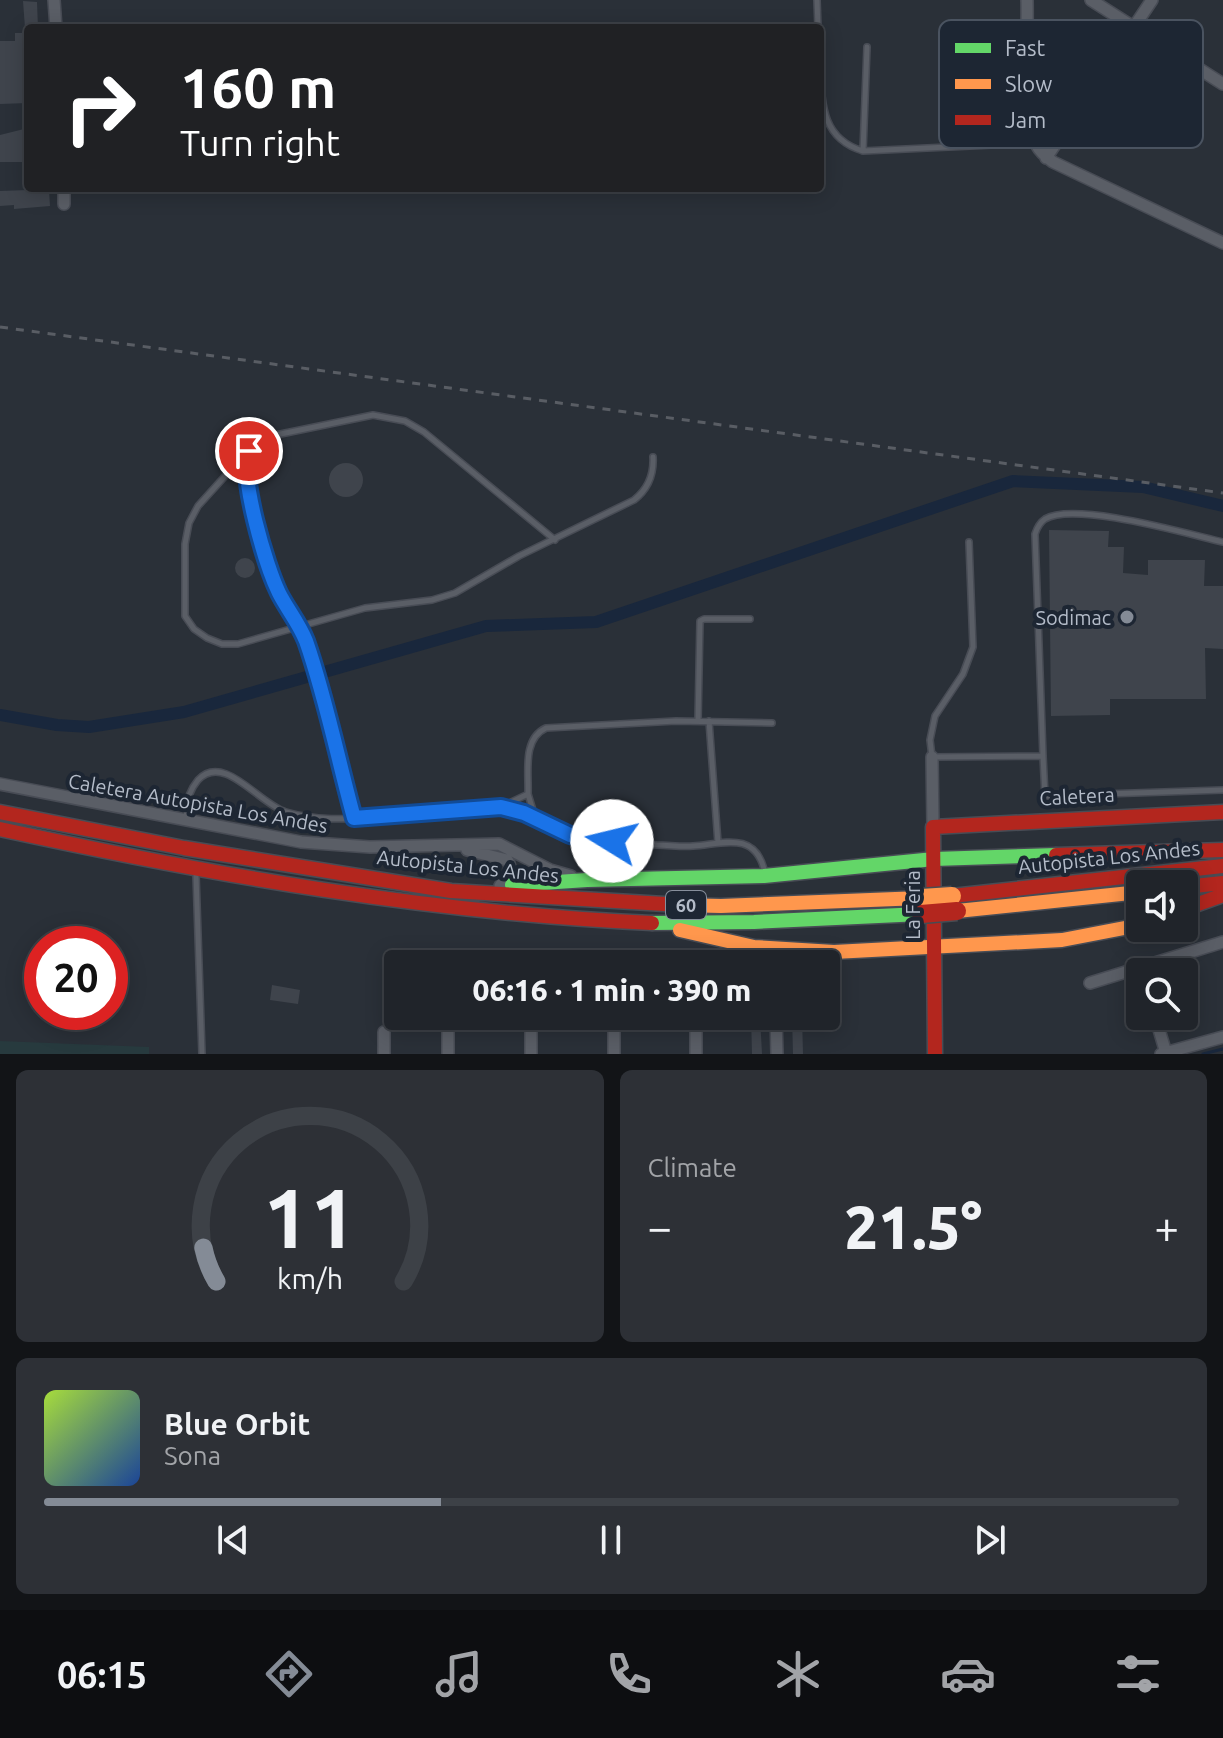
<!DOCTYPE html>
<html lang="en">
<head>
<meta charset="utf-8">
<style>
	:root { --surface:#20242a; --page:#2d3036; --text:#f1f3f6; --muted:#a2a4a8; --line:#3d4147; --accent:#848b96 }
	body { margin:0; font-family:Ubuntu,sans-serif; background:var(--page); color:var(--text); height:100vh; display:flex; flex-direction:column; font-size:30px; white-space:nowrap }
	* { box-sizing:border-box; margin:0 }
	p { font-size:26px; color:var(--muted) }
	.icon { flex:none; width:44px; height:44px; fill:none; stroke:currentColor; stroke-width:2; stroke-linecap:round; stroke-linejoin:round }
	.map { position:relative; height:1054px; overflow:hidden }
	.panel { display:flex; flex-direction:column; gap:16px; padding:16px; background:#121417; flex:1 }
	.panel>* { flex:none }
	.guide { position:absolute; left:24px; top:24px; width:800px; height:168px; border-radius:8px; box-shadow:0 4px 20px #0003,0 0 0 2px var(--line); background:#202124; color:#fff; overflow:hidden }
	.buttons { position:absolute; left:1126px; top:870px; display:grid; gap:16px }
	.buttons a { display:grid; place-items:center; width:72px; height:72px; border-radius:8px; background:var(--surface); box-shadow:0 4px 20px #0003,0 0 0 2px var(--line); font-size:40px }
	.speed { position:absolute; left:24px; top:926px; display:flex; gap:16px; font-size:40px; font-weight:700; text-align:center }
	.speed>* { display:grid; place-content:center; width:104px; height:104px; border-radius:50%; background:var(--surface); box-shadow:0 4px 20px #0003,0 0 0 2px var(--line); line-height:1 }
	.speed .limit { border:12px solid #d22; background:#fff; color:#111 }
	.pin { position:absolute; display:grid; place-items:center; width:68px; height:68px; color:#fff; margin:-34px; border:4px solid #fff; border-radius:50%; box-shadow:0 2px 8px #0007 }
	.me { position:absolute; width:88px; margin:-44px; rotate:279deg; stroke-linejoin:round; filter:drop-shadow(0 0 6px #0008) }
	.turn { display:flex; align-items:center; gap:28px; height:168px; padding:0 24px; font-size:36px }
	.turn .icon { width:104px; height:104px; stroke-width:2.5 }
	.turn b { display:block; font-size:56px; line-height:68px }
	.big { font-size:60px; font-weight:800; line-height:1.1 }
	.panel .widget { flex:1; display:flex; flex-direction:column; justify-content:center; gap:12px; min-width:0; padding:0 28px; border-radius:12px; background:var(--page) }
	.panel .dial { align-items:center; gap:0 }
	.dial svg { height:208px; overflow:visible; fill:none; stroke:var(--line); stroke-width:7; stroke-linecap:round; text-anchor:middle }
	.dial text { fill:var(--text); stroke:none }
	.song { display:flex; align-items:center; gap:24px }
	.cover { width:96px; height:96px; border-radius:12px; background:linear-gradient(135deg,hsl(80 70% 55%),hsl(220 70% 35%)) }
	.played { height:8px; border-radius:4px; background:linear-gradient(90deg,var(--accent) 35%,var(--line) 35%) }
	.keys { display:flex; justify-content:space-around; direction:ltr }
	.heat { display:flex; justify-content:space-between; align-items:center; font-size:44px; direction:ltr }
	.panel .tiles { flex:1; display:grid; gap:16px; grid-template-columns:1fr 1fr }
	.widget:last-child { grid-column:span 2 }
	.trip { position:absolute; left:384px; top:950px; width:456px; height:80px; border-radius:8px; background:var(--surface); box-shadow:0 4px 20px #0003,0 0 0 2px var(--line); font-weight:800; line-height:80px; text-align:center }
	.dock { display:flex; height:128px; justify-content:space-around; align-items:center; background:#0d0e11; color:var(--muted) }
	.dock .icon { width:56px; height:56px }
	.dock .selected { color:var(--accent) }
	.dock b { font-size:36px; color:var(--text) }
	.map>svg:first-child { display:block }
</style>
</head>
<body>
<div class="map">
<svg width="1223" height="1054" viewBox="0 0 1223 1054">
	<rect width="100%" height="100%" fill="#2a3038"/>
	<path fill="#273a3e" d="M 0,1041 L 149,1047 L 149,1054 L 0,1054 Z"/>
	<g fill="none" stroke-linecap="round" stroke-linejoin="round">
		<path stroke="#19273c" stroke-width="3" d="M 1203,1054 L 1223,1049"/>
		<path stroke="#19273c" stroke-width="12" d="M 0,715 L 57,725 L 89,727 L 184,712 L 486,626 L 596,622 L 1013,481 L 1143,487 L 1223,506"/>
	</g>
	<path fill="#3f444c" d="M 23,1 L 37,2 L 38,28 L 25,28 Z
		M 15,33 L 28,33 L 28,103 L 0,104 L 0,41 L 15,41 Z
		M 28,128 L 28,162 L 0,162 L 0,135 Z
		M 28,190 L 49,190 L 50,206 L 14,209 L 14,205 L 0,206 L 0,191 Z
		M329 480a17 17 0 1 1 34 0a17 17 0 1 1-34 0Z
		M 1049,530 L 1109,531 L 1108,547 L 1124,547 L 1123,573 L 1148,575 L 1148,560 L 1205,560 L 1204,586 L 1223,586 L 1223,649 L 1205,648 L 1206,699 L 1110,699 L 1110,715 L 1051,716 Z
		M235 568a10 10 0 1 1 20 0a10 10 0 1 1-20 0Z
		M 272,985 L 300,990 L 298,1004 L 270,1000 Z
		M 751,1016 L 760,1016 L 762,1054 L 752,1054 Z
		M 792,1016 L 802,1016 L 803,1054 L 793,1054 Z"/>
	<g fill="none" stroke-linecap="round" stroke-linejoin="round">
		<defs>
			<path id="lane" d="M 817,0 L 818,28
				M 820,61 C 822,99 819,138 863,151 L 1035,143
				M 863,151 L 867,47
				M 245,454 L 198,506 L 189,523 L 185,544 L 185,616 L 194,629 L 207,638 L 222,644 L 238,644 L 365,608 L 432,600 L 455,593 L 519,556 L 634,500 C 648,489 654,475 653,457
				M 969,542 L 973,647 L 963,674 L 935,716 L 930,740 L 932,757 L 1043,756 L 1035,534 C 1037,528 1039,523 1045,519 C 1074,501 1188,534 1223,542
				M 698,721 L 700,621 L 704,619 L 750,619
				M 709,721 L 718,843
				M 1043,756 L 1045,796 L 1223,790
				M 528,794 C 529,772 522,739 546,728 L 676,721 L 772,723
				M 501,807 L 528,794 L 535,817
				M 354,818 L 305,638 L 278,591 L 264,556 L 254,516 L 246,466 C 246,452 252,442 266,437 L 373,415 L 405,421 L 424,432 L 555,540
				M 187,820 C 185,806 188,792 198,780 C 224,752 259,804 286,812 C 316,821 353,819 383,818 C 421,816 461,805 499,807 C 524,809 543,825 566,833 C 594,843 627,843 657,845 C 669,845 681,847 693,846 C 722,844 754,831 764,869
				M 196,875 L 202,1054"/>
			<path id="street" d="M 54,0 L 56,28
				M 1027,0 C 1028,35 1023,114 1036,144 C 1040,152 1046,157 1053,162 L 1223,243
				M 1091,0 L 1223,84
				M 1046,158 L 1152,0
				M 64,188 L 64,204
				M 932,757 L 933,827
				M 0,784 L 301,842 L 370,847 L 499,844 L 550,870 L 571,876
				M 467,850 L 507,860 C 514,869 506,878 500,886
				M 1090,983 L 1223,942
				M 614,1016 L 614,1054
				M 776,1016 L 777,1054
				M 1155,1016 L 1166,1053
				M 384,1054 L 384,1032
				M 448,1054 L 448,1016
				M 531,1054 L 531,1016
				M 696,1054 L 696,1016
				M 1161,1054 L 1223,1037"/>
			<path id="fast" d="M 512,885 L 587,880 L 764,876 L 934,859 L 1056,855
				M 652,923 L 754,922 L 921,914"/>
			<path id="slow" d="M 681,905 L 721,906 L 921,898
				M 957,911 L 1140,892
				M 680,930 L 754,947 L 834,952 L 1062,940 L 1140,925"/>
			<path id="jam" d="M 0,812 L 184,848 L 451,891 L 681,905
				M 0,829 C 217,876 430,913 652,923
				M 1056,855 L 1223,850
				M 1184,887 L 1223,883
				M 952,896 L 1223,866
				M 1184,909 L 1223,895
				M 935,1054 L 933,827 L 1223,812"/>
		</defs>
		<use href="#lane" stroke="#484c55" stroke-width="8"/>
		<use href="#street" stroke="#484c55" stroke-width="14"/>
		<use href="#fast" stroke="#484c55" stroke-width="17"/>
		<use href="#slow" stroke="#484c55" stroke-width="17"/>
		<use href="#jam" stroke="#484c55" stroke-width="17"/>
		<path stroke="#5c6268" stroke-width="2" stroke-dasharray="6 6" stroke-linecap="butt" d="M 386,1020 L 398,967"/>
		<use href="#lane" stroke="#5a5e66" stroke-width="5"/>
		<use href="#street" stroke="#5a5e66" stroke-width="11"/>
		<use href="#fast" stroke="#63d668" stroke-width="14"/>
		<use href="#slow" stroke="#ff974d" stroke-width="14"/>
		<use href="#jam" stroke="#b3261e" stroke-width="14"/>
		<path stroke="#595d64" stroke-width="3" stroke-dasharray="8 8" stroke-linecap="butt" d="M 0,327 L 1223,493"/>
		<defs>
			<path id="slow-bridge" d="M 921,898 L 952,896"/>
			<path id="jam-bridge" d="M 921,914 L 957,911"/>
		</defs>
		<use href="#slow-bridge" stroke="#474c53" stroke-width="21" stroke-linecap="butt"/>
		<use href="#jam-bridge" stroke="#474c53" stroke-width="21" stroke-linecap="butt"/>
		<use href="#slow-bridge" stroke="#ff974d" stroke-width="18"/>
		<use href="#jam-bridge" stroke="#b3261e" stroke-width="18"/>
	</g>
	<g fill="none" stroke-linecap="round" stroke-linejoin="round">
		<defs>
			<path id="route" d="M 249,451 C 239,476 266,566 279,593 C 287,609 299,623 306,641 C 326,698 338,760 354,818 L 501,807 L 524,813 L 570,835 L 612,841"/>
		</defs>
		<use href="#route" stroke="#114b97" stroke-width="20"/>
		<use href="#route" stroke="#1a73e8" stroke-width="14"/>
	</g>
	<circle fill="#848b96" stroke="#1d2633" stroke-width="3" cx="1127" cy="617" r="8"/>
	<g text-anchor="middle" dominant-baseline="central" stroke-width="8" stroke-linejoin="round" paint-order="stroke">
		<rect fill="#1d2633" stroke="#878f9c" stroke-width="2" x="666" y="891" width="40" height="28" rx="6"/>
		<g font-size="18" font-weight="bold" fill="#b4bcc9">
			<text x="686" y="905">60</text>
		</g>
		<g font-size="20" fill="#b4bcc9" stroke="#1d2633" text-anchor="end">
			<text x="1111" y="617">Sodimac</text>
		</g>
		<g font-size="20" fill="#b4bcc9" stroke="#1d2633">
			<text transform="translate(1077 796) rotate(-3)">Caletera</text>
			<text transform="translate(198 803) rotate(10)">Caletera Autopista Los Andes</text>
			<text transform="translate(1109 857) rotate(-6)">Autopista Los Andes</text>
			<text transform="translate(468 866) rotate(6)">Autopista Los Andes</text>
			<text transform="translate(912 905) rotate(-90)">La Feria</text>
		</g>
	</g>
	<rect x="939" y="20" width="264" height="128" rx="12" fill="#1d2633" stroke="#4a5360" stroke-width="2"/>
	<rect x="955" y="43" width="36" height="10" fill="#63d668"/>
	<rect x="955" y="79" width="36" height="10" fill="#ff974d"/>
	<rect x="955" y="115" width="36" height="10" fill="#b3261e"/>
	<g font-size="22" fill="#b4bcc9">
		<text x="1005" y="56">Fast</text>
		<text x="1005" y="92">Slow</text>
		<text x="1005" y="128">Jam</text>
	</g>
</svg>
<div class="buttons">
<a><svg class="icon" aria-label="sound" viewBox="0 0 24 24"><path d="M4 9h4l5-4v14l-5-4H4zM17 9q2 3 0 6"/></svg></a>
<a><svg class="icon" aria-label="search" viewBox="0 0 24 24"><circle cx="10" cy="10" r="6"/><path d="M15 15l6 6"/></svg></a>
</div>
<div class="speed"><div class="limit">20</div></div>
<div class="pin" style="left:249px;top:451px;background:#d93025"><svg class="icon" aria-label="arrive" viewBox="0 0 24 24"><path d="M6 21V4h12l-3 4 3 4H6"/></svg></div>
<svg class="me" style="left:612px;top:841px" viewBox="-20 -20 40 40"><circle r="19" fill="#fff"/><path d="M0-13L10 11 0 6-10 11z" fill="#1a73e8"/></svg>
<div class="trip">06:16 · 1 min · 390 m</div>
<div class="guide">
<div class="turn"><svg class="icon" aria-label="right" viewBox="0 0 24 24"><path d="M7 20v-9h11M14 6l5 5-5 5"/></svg><div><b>160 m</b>Turn right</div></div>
</div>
</div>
<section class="panel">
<div class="tiles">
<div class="widget dial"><svg viewBox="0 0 100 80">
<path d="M14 69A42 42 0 1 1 86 69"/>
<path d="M14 69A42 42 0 0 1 9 56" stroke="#848b96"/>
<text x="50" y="56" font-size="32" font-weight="700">11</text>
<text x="50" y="72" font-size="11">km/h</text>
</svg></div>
<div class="widget"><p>Climate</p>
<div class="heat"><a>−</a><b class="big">21.5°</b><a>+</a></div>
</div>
<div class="widget">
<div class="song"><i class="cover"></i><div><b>Blue Orbit</b><p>Sona</p></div></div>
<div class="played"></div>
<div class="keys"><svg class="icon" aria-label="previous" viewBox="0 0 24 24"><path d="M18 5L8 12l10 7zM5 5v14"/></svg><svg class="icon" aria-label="pause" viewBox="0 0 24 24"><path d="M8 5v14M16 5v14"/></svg><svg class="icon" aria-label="next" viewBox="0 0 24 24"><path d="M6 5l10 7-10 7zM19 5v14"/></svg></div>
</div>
</div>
</section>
<nav class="dock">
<b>06:15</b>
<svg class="icon selected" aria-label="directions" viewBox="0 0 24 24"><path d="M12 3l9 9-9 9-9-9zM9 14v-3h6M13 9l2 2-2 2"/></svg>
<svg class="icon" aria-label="music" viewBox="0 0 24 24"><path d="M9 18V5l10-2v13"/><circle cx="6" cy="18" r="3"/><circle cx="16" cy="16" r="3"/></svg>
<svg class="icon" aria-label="phone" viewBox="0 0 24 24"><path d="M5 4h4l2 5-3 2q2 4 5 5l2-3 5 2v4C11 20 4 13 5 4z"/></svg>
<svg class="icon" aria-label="climate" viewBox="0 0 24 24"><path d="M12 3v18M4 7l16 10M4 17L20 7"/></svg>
<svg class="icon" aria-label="car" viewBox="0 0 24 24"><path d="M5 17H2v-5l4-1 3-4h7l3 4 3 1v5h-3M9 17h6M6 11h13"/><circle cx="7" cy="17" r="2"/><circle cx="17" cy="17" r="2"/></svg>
<svg class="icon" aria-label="filters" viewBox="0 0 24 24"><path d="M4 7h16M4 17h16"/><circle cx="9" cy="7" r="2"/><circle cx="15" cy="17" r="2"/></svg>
</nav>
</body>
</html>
